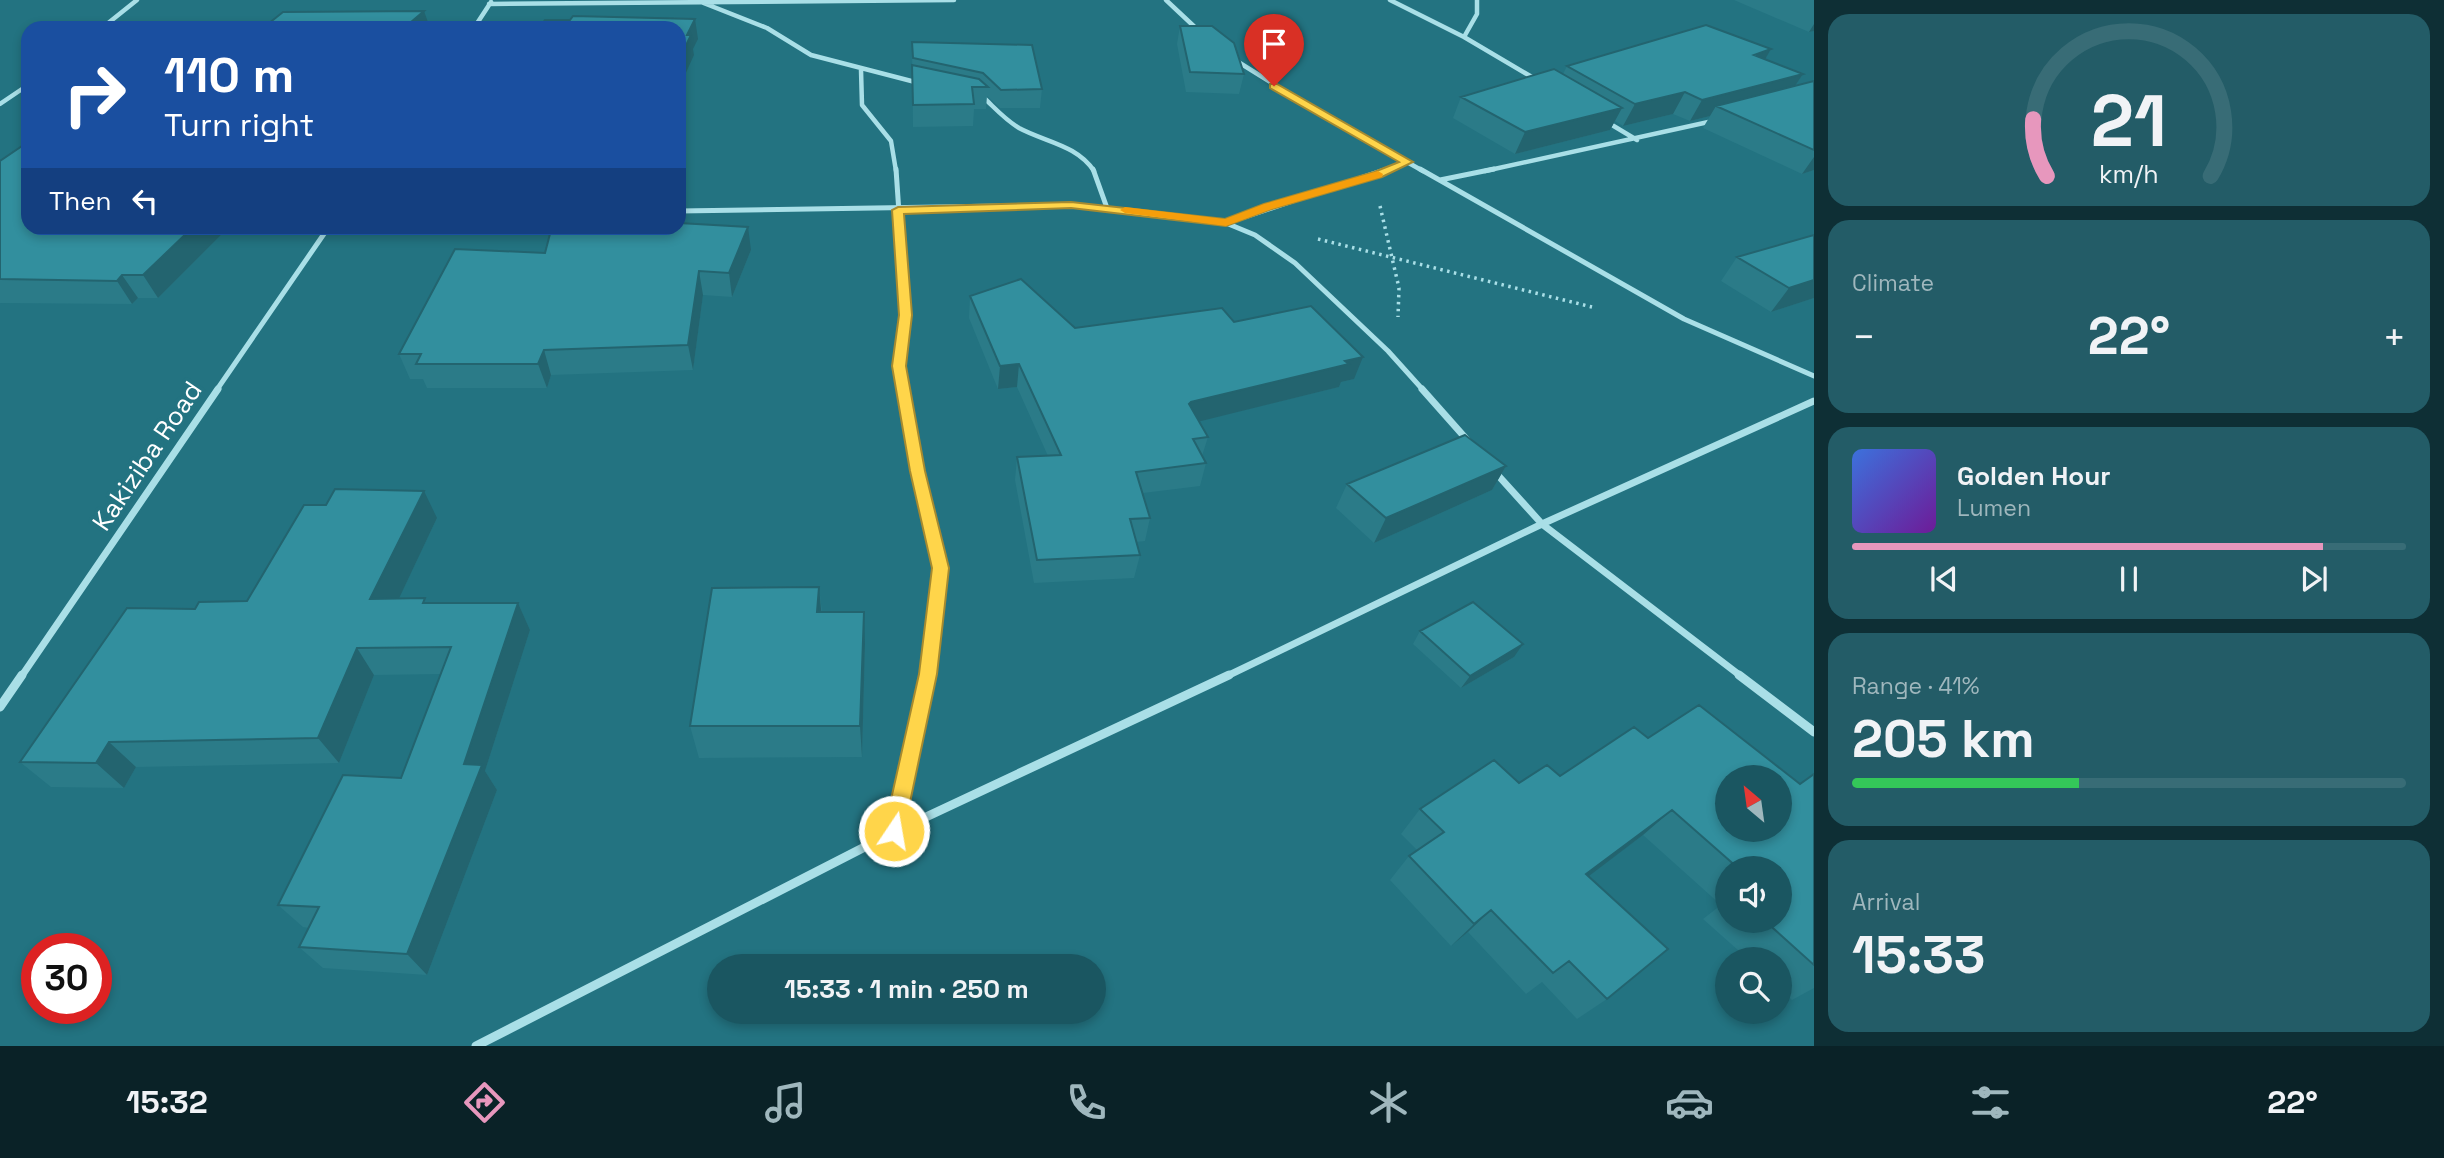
<!DOCTYPE html>
<html lang="en">
<head>
<meta charset="utf-8">
<style>
	:root { --surface:#1a5661; --page:#235c67; --text:#f1f3f6; --muted:#9fb7bd; --line:#386c76; --accent:#e797bd }
	body { margin:0; font-family:"Space Grotesk",sans-serif; background:var(--page); color:var(--text); height:100vh; display:flex; flex-direction:column; font-size:26px; white-space:nowrap }
	* { box-sizing:border-box; margin:0 }
	p { font-size:23px; color:var(--muted) }
	.icon { flex:none; width:38px; height:38px; fill:none; stroke:currentColor; stroke-width:2; stroke-linecap:round; stroke-linejoin:round }
	.map { position:relative; flex:1; overflow:hidden }
	.side { display:flex; flex-direction:column; gap:14px; padding:14px; background:#0e2f35; width:630px }
	.side>* { flex:none }
	.guide { position:absolute; left:21px; top:21px; width:665px; height:214px; border-radius:21px; box-shadow:0 4px 10px #0003; background:#1a4fa0; color:#fff; overflow:hidden }
	.needle { width:46px; rotate:331deg }
	.buttons { position:absolute; left:1715px; top:765px; display:grid; gap:14px }
	.buttons a { display:grid; place-items:center; width:77px; height:77px; border-radius:50%; background:var(--surface); box-shadow:0 4px 10px #0003; font-size:35px }
	.speed { position:absolute; left:21px; top:933px; display:flex; gap:14px; font-size:35px; font-weight:700; text-align:center }
	.speed>* { display:grid; place-content:center; width:91px; height:91px; border-radius:50%; background:var(--surface); box-shadow:0 4px 10px #0003; line-height:1 }
	.speed .limit { border:10px solid #d22; background:#fff; color:#111 }
	.pin { position:absolute; display:grid; place-items:center; width:60px; height:60px; color:#fff; margin:-72px -30px; border-radius:50% 50% 50% 0; rotate:-45deg; box-shadow:0 0 7px #0007 }
	.pin .icon { rotate:45deg }
	.me { position:absolute; width:77px; margin:-38px; rotate:12deg; stroke-linejoin:round; filter:drop-shadow(0 0 5px #0008) }
	.turn { display:flex; align-items:center; gap:24px; height:147px; padding:0 28px; font-size:32px }
	.turn .icon { width:91px; height:91px; stroke-width:2.5 }
	.turn b { display:block; font-size:49px; line-height:60px }
	.then { display:flex; align-items:center; height:66px; padding:0 28px; background:#0003; gap:14px; font-size:26px }
	.big { font-size:52px; font-weight:800; line-height:1.1 }
	.side .widget { flex:1; display:flex; flex-direction:column; justify-content:center; gap:10px; min-width:0; padding:0 24px; border-radius:21px; background:var(--page) }
	.side .dial { align-items:center; gap:0 }
	.dial svg { height:182px; overflow:visible; fill:none; stroke:var(--line); stroke-width:7; stroke-linecap:round; text-anchor:middle }
	.dial text { fill:var(--text); stroke:none }
	.song { display:flex; align-items:center; gap:21px }
	.cover { width:84px; height:84px; border-radius:10px; background:linear-gradient(135deg,hsl(220 70% 55%),hsl(280 70% 35%)) }
	.played { height:7px; border-radius:4px; background:linear-gradient(90deg,var(--accent) 85%,var(--line) 85%) }
	.keys { display:flex; justify-content:space-around; direction:ltr }
	.heat { display:flex; justify-content:space-between; align-items:center; font-size:38px; direction:ltr }
	.charge { height:10px; border-radius:5px; background:linear-gradient(90deg,#34c759 41%,var(--line) 0) }
	.trip { position:absolute; left:707px; top:954px; width:399px; height:70px; border-radius:35px; background:var(--surface); box-shadow:0 4px 10px #0003; font-weight:800; line-height:70px; text-align:center }
	.tab-bar { display:flex; height:112px; justify-content:space-around; align-items:center; background:#0a2227; color:var(--muted) }
	.tab-bar .icon { width:49px; height:49px }
	.tab-bar .current { color:var(--accent) }
	.tab-bar b { font-size:32px; color:var(--text) }
	main { display:flex; flex:1; min-height:0 }
	.map>svg:first-child { display:block }
</style>
</head>
<body>
<main>
<div class="map">
<svg width="1814" height="1046" viewBox="0 0 1814 1046">
	<rect width="100%" height="100%" fill="#237381"/>
	<g fill="none" stroke-linecap="round" stroke-linejoin="round">
		<path stroke="#a9dfe7" stroke-width="3.5" stroke-dasharray="2.5 4.5" stroke-linecap="butt" d="M 1380,206 L 1399,288 L 1398,317
			M 1318,239 L 1592,307"/>
		<path stroke="#a9dfe7" stroke-width="4.5" d="M 1166,0 L 1199,31
			M 1390,0 L 1464,37 L 1537,80
			M 701,2 L 767,28 L 811,55 L 919,83
			M 489,4 L 954,0
			M 102,28 L 137,0
			M 474,28 L 491,2
			M 1464,37 L 1477,14 L 1477,0
			M 1235,60 L 1325,116 L 1423,171
			M 861,70 L 862,105 L 891,141 L 896,171
			M 982,96 C 995,108 1004,119 1019,128 C 1045,142 1077,145 1094,171
			M 0,104 L 28,85
			M 1607,122 L 1637,140
			M 1382,171 L 1408,162
			M 1485,171 L 1713,121"/>
		<path stroke="#a9dfe7" stroke-width="5" d="M 896,169 L 906,315 L 899,366 L 904,391
			M 1093,169 L 1107,208
			M 1420,169 L 1684,319 L 1814,376
			M 1440,180 L 1494,169
			M 679,211 L 1071,205 L 1226,223 L 1255,235 L 1295,263 L 1388,351 L 1424,391
			M 1227,223 L 1387,169
			M 216,391 L 328,228"/>
		<path stroke="#a9dfe7" stroke-width="7" d="M 903,389 L 940,568 L 927,677
			M 1422,389 L 1469,442
			M 1495,472 L 1542,524 L 1742,677
			M 21,677 L 218,389
			M 1225,677 L 1542,524 L 1814,401"/>
		<path stroke="#a9dfe7" stroke-width="9" d="M 1739,675 L 1814,732
			M 0,707 L 22,675
			M 894,832 L 928,675
			M 476,1046 L 894,832 L 1229,675"/>
	</g>
	<path fill="#2b7b88" fill-rule="evenodd" d="M 1734,0 L 1814,0 L 1814,31 L 1809,32 Z
		M 1180,26 L 1244,74 L 1239,94 L 1186,92 L 1177,44 Z
		M 912,42 L 1042,89 L 1040,108 L 1000,108 L 987,96 L 986,109 L 974,109 L 973,126 L 913,127 Z
		M 1771,49 L 1765,59 L 1803,74 L 1795,86 L 1814,81 L 1814,170 L 1802,174 L 1703,128 L 1710,116 L 1690,121 L 1673,114 L 1623,126 L 1615,121 L 1610,130 L 1515,154 L 1453,118 L 1461,97 L 1563,74 L 1567,66 Z
		M 0,161 L 228,228 L 158,298 L 138,298 L 132,304 L 0,303 Z
		M 1814,235 L 1814,298 L 1771,312 L 1721,281 L 1737,257 Z
		M 751,250 L 732,297 L 703,295 L 693,370 L 551,375 L 547,388 L 427,388 L 423,379 L 410,379 L 399,354 L 545,253 Z
		M 970,296 L 1075,328 L 1234,322 L 1354,379 L 1341,382 L 1339,387 L 1199,421 L 1208,437 L 1202,456 L 1206,463 L 1200,486 L 1143,493 L 1150,518 L 1145,541 L 1136,542 L 1140,555 L 1134,578 L 1034,583 L 1015,480 L 1017,457 L 1048,456 L 1017,387 L 998,389 L 969,318 Z
		M 1506,466 L 1492,490 L 1374,543 L 1336,508 L 1347,484 Z
		M 437,518 L 399,598 L 428,603 L 518,603 L 530,630 L 485,771 L 497,790 L 427,975 L 323,968 L 299,947 L 309,928 L 303,927 L 278,905 L 401,778 L 441,674 L 374,675 L 339,763 L 136,767 L 124,788 L 51,787 L 20,762 L 195,609 L 247,601 Z
		M 819,587 L 822,612 L 865,644 L 862,757 L 699,758 L 690,726 Z
		M 1420,631 L 1514,657 L 1461,688 L 1413,644 Z
		M 1648,738 L 1800,784 L 1814,774 L 1814,988 L 1792,1000 L 1780,988 L 1780,959 L 1748,959 L 1703,919 L 1721,905 L 1643,835 L 1588,876 L 1607,999 L 1577,1019 L 1542,982 L 1526,994 L 1468,932 L 1451,946 L 1390,880 L 1409,856 L 1417,850 L 1401,834 L 1420,809 L 1519,783 L 1560,776 ZM 1727,868 L 1780,868 L 1780,920 L 1727,920 Z"/>
	<path fill="#23646f" d="M 424,11 L 430,28 L 404,28 Z
		M 695,19 L 698,39 L 693,49 L 694,55 L 679,88 L 679,60 L 687,35 Z
		M 1814,24 L 1814,31 L 1809,32 Z
		M 1771,49 L 1759,70 L 1754,55 Z
		M 1803,74 L 1789,95 L 1716,106 L 1710,116 L 1690,121 L 1702,100 Z
		M 1685,92 L 1673,114 L 1623,126 L 1635,104 Z
		M 1622,108 L 1610,130 L 1515,154 L 1525,132 Z
		M 1814,157 L 1814,170 L 1802,174 Z
		M 748,227 L 751,250 L 732,297 L 729,273 Z
		M 192,228 L 228,228 L 158,298 L 143,275 Z
		M 699,271 L 703,295 L 693,370 L 688,345 Z
		M 122,275 L 138,298 L 132,304 L 117,281 Z
		M 1814,280 L 1814,298 L 1771,312 L 1789,288 Z
		M 544,350 L 551,375 L 547,388 L 538,364 Z
		M 1363,357 L 1354,379 L 1341,382 L 1339,387 L 1185,425 L 1189,404 L 1191,402 Z
		M 1019,364 L 1017,387 L 998,389 L 1000,366 Z
		M 1506,466 L 1492,490 L 1374,543 L 1386,518 Z
		M 424,491 L 437,518 L 386,626 L 370,599 Z
		M 819,587 L 822,620 L 817,612 Z
		M 518,603 L 530,630 L 485,771 L 497,790 L 427,975 L 407,954 L 464,764 Z
		M 864,612 L 865,644 L 862,757 L 860,726 Z
		M 1523,644 L 1514,657 L 1461,688 L 1470,676 Z
		M 357,648 L 374,675 L 339,763 L 318,738 Z
		M 109,742 L 136,767 L 124,788 L 96,763 Z
		M 1672,810 L 1643,835 L 1560,898 L 1586,874 Z
		M 1491,910 L 1468,932 L 1451,946 L 1474,924 Z"/>
	<path fill="#328f9e" stroke="#23646f" stroke-width="2" fill-rule="evenodd" d="M 424,11 L 404,28 L 263,28 L 283,12 Z
		M 573,16 L 695,19 L 687,35 L 691,35 L 679,60 L 679,28 L 539,28 L 545,20 L 570,20 Z
		M 1706,25 L 1771,49 L 1754,55 L 1803,74 L 1702,100 L 1685,92 L 1635,104 L 1567,66 Z
		M 1180,26 L 1212,26 L 1234,43 L 1244,74 L 1190,72 Z
		M 912,42 L 1032,45 L 1042,89 L 1001,90 L 983,73 L 913,58 Z
		M 912,65 L 979,79 L 988,87 L 972,87 L 974,104 L 913,105 Z
		M 1554,69 L 1622,108 L 1525,132 L 1461,97 Z
		M 1814,81 L 1814,150 L 1716,106 Z
		M 28,142 L 28,228 L 192,228 L 143,275 L 122,275 L 117,281 L 0,279 L 0,161 Z
		M 679,223 L 748,227 L 729,273 L 699,271 L 688,345 L 544,350 L 538,364 L 416,364 L 421,354 L 399,354 L 455,249 L 545,253 L 551,230 L 578,228 L 679,228 Z
		M 1814,235 L 1814,280 L 1789,288 L 1737,257 Z
		M 1021,279 L 1075,328 L 1222,308 L 1234,322 L 1311,306 L 1363,357 L 1345,361 L 1349,364 L 1191,402 L 1189,404 L 1208,437 L 1193,439 L 1206,463 L 1136,472 L 1150,518 L 1130,519 L 1140,555 L 1037,560 L 1017,457 L 1061,455 L 1019,364 L 1000,366 L 970,296 Z
		M 1465,435 L 1506,466 L 1386,518 L 1347,484 Z
		M 335,489 L 424,491 L 370,599 L 425,598 L 423,603 L 518,603 L 464,764 L 482,765 L 407,954 L 299,947 L 319,907 L 278,905 L 343,775 L 401,778 L 451,647 L 357,648 L 318,738 L 109,742 L 96,763 L 20,762 L 127,608 L 195,609 L 199,602 L 247,601 L 304,505 L 326,505 Z
		M 819,587 L 817,612 L 864,612 L 860,726 L 690,726 L 712,588 Z
		M 1473,602 L 1523,644 L 1470,676 L 1420,631 Z
		M 1699,705 L 1800,784 L 1814,774 L 1814,965 L 1764,920 L 1780,920 L 1780,868 L 1738,868 L 1672,810 L 1586,874 L 1668,949 L 1607,999 L 1569,961 L 1553,973 L 1491,910 L 1474,924 L 1409,856 L 1444,832 L 1420,809 L 1494,760 L 1519,783 L 1547,765 L 1560,776 L 1634,727 L 1648,738 ZM 1727,777 L 1780,777 L 1780,830 L 1727,830 Z"/>
	<path fill="#ffd54a" stroke="#a68a30" stroke-width="2" d="M 1270,84 L 1277,84 L 1413,162 L 1382,177 L 1272,209 L 1226,226 L 1071,208 L 904,214 L 912,315 L 906,366 L 925,471 L 949,568 L 937,674 L 904,831 L 901,838 L 894,841 L 887,838 L 884,831 L 919,674 L 932,568 L 910,471 L 892,366 L 899,315 L 892,210 L 898,207 L 1071,202 L 1225,219 L 1264,204 L 1374,172 L 1399,162 L 1270,88 Z"/>
	<path fill="#f59e0b" d="M 1378,171 L 1383,174 L 1382,177 L 1272,209 L 1226,226 L 1125,213 L 1120,210 L 1125,207 L 1225,219 L 1264,204 Z"/>
	<g text-anchor="middle" dominant-baseline="central" stroke-width="7" stroke-linejoin="round" paint-order="stroke">
		<g font-size="26" fill="#fff" stroke="#237381">
			<text transform="translate(147 456) rotate(-56)">Kakiziba Road</text>
		</g>
	</g>
</svg>
<div class="buttons">
<a><svg class="needle" viewBox="-14 -14 28 28"><path d="M0-13l5 13h-10z" fill="#e53935"/><path d="M0 13l5-13h-10z" fill="#9fb7bd"/></svg></a>
<a><svg class="icon" aria-label="sound" viewBox="0 0 24 24"><path d="M4 9h4l5-4v14l-5-4H4zM17 9q2 3 0 6"/></svg></a>
<a><svg class="icon" aria-label="search" viewBox="0 0 24 24"><circle cx="10" cy="10" r="6"/><path d="M15 15l6 6"/></svg></a>
</div>
<div class="speed"><div class="limit">30</div></div>
<div class="pin" style="left:1274px;top:86px;background:#d93025"><svg class="icon" aria-label="arrive" viewBox="0 0 24 24"><path d="M6 21V4h12l-3 4 3 4H6"/></svg></div>
<svg class="me" style="left:894px;top:831px" viewBox="-20 -20 40 40"><circle r="17" fill="#ffd54a" stroke="#fff" stroke-width="3"/><path d="M0-11L8 9 0 5-8 9z" fill="#fff"/></svg>
<div class="trip">15:33 · 1 min · 250 m</div>
<div class="guide">
<div class="turn"><svg class="icon" aria-label="right" viewBox="0 0 24 24"><path d="M7 20v-9h11M14 6l5 5-5 5"/></svg><div><b>110 m</b>Turn right</div></div>
<div class="then">Then<svg class="icon" aria-label="left" viewBox="0 0 24 24"><path d="M17 20v-9H6M10 6l-5 5 5 5"/></svg></div>
</div>
</div>
<section class="side">
<div class="widget dial"><svg viewBox="0 0 100 80">
<path d="M14 69A42 42 0 1 1 86 69"/>
<path d="M14 69A42 42 0 0 1 8 44" stroke="#e797bd"/>
<text x="50" y="56" font-size="32" font-weight="700">21</text>
<text x="50" y="72" font-size="11">km/h</text>
</svg></div>
<div class="widget"><p>Climate</p>
<div class="heat"><a>−</a><b class="big">22°</b><a>+</a></div>
</div>
<div class="widget">
<div class="song"><i class="cover"></i><div><b>Golden Hour</b><p>Lumen</p></div></div>
<div class="played"></div>
<div class="keys"><svg class="icon" aria-label="previous" viewBox="0 0 24 24"><path d="M18 5L8 12l10 7zM5 5v14"/></svg><svg class="icon" aria-label="pause" viewBox="0 0 24 24"><path d="M8 5v14M16 5v14"/></svg><svg class="icon" aria-label="next" viewBox="0 0 24 24"><path d="M6 5l10 7-10 7zM19 5v14"/></svg></div>
</div>
<div class="widget"><p>Range · 41%</p><b class="big">205 km</b><div class="charge"></div></div>
<div class="widget"><p>Arrival</p><b class="big">15:33</b></div>
</section>
</main>
<nav class="tab-bar">
<b>15:32</b>
<svg class="icon current" aria-label="directions" viewBox="0 0 24 24"><path d="M12 3l9 9-9 9-9-9zM9 14v-3h6M13 9l2 2-2 2"/></svg>
<svg class="icon" aria-label="music" viewBox="0 0 24 24"><path d="M9 18V5l10-2v13"/><circle cx="6" cy="18" r="3"/><circle cx="16" cy="16" r="3"/></svg>
<svg class="icon" aria-label="phone" viewBox="0 0 24 24"><path d="M5 4h4l2 5-3 2q2 4 5 5l2-3 5 2v4C11 20 4 13 5 4z"/></svg>
<svg class="icon" aria-label="climate" viewBox="0 0 24 24"><path d="M12 3v18M4 7l16 10M4 17L20 7"/></svg>
<svg class="icon" aria-label="car" viewBox="0 0 24 24"><path d="M5 17H2v-5l4-1 3-4h7l3 4 3 1v5h-3M9 17h6M6 11h13"/><circle cx="7" cy="17" r="2"/><circle cx="17" cy="17" r="2"/></svg>
<svg class="icon" aria-label="filters" viewBox="0 0 24 24"><path d="M4 7h16M4 17h16"/><circle cx="9" cy="7" r="2"/><circle cx="15" cy="17" r="2"/></svg>
<b>22°</b>
</nav>
</body>
</html>
